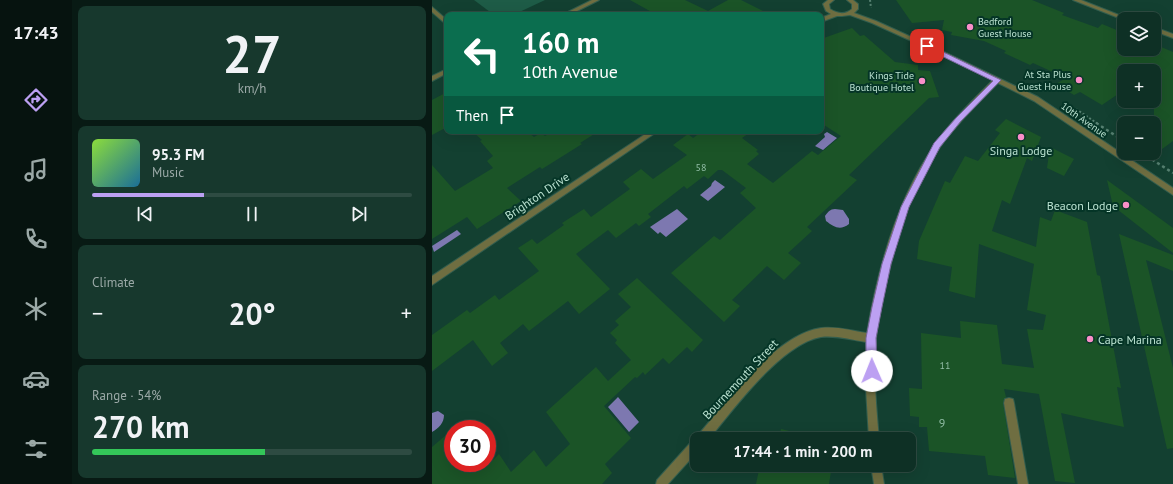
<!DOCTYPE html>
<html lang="en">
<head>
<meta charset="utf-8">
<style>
	:root { --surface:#0e3025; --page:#17382d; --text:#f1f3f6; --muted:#9ba9a7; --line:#2e4b42; --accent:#bca0f2 }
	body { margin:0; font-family:"PT Sans",sans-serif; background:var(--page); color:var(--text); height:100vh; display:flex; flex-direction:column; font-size:15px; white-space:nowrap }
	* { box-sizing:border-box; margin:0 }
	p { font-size:13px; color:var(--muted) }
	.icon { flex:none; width:22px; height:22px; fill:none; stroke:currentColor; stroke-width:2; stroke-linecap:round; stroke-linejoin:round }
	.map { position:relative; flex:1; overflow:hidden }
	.details { display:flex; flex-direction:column; gap:6px; padding:6px; background:#081a14; width:360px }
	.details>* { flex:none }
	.top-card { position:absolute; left:12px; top:12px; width:380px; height:122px; border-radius:8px; box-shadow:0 4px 16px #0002,0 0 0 1px var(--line); background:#0b6e4f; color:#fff; overflow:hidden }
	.controls { position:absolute; left:685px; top:12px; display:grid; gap:8px }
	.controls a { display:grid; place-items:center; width:44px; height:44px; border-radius:8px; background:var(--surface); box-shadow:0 4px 16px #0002,0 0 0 1px var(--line); font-size:20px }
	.speed { position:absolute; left:12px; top:420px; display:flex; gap:8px; font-size:20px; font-weight:700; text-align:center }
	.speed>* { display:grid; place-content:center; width:52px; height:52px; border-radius:50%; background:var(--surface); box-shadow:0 4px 16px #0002,0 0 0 1px var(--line); line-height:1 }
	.speed .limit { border:6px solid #d22; background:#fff; color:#111 }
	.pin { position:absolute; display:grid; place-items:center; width:34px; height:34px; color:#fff; margin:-17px; border-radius:8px; box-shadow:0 2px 6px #0006 }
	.me { position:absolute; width:44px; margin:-22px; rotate:359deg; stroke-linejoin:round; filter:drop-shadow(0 0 3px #0008) }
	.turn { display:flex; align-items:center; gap:14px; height:84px; padding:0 12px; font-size:18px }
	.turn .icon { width:52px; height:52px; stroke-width:2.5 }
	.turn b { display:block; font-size:28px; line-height:34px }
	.then { display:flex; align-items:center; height:38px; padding:0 12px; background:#0003; gap:8px; font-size:15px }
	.big { font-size:30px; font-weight:700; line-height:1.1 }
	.details .card { flex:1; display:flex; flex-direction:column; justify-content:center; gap:6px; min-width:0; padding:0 14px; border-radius:8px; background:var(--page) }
	.details .dial { align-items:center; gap:0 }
	.dial b { font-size:52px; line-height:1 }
	.song { display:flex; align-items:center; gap:12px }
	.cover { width:48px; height:48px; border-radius:6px; background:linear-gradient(135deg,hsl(90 70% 55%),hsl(200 70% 35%)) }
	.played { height:4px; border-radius:2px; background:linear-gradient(90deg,var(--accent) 35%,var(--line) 35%) }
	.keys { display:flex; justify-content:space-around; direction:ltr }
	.heat { display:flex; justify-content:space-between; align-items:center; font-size:22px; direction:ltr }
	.charge { height:6px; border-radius:3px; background:linear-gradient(90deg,#34c759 54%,var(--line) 0) }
	.trip { position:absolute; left:258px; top:432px; width:226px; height:40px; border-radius:8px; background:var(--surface); box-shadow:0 4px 16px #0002,0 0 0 1px var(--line); font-weight:700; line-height:40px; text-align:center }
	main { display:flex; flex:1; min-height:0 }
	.tabs { display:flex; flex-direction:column; width:72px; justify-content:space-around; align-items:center; background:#06130f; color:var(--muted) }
	.tabs .icon { width:28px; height:28px }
	.tabs .active { color:var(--accent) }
	.tabs b { font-size:18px; color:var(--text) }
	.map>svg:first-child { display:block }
</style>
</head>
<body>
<main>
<nav class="tabs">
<b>17:43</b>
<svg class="icon active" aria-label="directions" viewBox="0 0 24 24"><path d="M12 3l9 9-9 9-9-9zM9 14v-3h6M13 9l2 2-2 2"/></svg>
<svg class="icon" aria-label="music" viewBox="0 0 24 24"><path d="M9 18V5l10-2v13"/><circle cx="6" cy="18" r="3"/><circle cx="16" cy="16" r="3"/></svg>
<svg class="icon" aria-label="phone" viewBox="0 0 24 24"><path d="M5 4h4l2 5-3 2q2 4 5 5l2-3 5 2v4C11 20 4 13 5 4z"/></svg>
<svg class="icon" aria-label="climate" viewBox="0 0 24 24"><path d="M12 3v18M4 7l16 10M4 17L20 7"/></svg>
<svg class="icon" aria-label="car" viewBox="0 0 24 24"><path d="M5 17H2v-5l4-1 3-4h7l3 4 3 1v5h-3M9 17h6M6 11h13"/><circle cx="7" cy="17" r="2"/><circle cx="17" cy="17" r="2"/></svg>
<svg class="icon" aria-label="filters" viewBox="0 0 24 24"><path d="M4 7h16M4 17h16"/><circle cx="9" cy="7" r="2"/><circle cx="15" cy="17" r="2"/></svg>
</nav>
<section class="details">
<div class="card dial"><b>27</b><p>km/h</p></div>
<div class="card">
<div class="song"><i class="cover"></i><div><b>95.3 FM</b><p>Music</p></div></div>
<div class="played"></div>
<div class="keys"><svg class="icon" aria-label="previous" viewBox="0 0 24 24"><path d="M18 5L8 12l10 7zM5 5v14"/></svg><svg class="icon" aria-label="pause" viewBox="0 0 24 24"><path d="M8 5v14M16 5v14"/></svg><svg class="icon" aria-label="next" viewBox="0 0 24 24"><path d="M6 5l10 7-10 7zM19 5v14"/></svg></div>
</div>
<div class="card"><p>Climate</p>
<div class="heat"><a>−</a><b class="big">20°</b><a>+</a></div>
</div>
<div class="card"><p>Range · 54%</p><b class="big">270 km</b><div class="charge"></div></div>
</section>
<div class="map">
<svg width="741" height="484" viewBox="0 0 741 484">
	<rect width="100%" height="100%" fill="#134031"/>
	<path fill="#1e5c47" d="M 42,0 L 113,0 L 81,15 L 62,15 Z"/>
	<path fill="#7d78b0" d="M 395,132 L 405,138 L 391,150 L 383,146 L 393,137 L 392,134 Z
		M 283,180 L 293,187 L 276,201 L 268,195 L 279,186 L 280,183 Z
		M 245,209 L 256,219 L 234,237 L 228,232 L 226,234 L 218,227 Z
		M 403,209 L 411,210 L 417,219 L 417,224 C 408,231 402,227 394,221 L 393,216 C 396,212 398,209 403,209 Z
		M 25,230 L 29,234 L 2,252 L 0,246 Z
		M 186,397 L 207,422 L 197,432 L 176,407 Z
		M 6,411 L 12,415 C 12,423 7,428 0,432 L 0,413 Z"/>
	<path fill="#1b5427" d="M 198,0 L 253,0 L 276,11 L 296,0 L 309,0 L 339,15 L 225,15 Z
		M 464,0 L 600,0 L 632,13 L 630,15 L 666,28 L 670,24 L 692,33 L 692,49 L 722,49 L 722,44 L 741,52 L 741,141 L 722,155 L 722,71 L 692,71 L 692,90 L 670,105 L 648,92 L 642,95 L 624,84 L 634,78 L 601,63 L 598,65 L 572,53 L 574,51 L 552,41 L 519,35 L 520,32 L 510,30 L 512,20 L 480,23 Z
		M 420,28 L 428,36 L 432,35 L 463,62 L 486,65 L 486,70 L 498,71 L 507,97 L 497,98 L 417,175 L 425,180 L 375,227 L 380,231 L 356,253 L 369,263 L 352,280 L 335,266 L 300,300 L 308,306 L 292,322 L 239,273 L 282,236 L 288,240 L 324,208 L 308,193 L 314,188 L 290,170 L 286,170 L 276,179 L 272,176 L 255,189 L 252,186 L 216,214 L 219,217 L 207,226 L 204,223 L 184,238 L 176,230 L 144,254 L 178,289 L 147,314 L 136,301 L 97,331 L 91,324 L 68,343 L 76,353 L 60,366 L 41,340 L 0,371 L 0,335 L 35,310 L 38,313 L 63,295 L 67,300 L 107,271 L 86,248 L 100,239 L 105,244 L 132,225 L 130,223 L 152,209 L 159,217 L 198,189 L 191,182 L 209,169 L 221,179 L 255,155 L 241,145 L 256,134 L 261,138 L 271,131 L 320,131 L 310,138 L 326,150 L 324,151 L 327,154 L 315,164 L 341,183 L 380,151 L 386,155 L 409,136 L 389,123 L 389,39 Z
		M 15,92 L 15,127 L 0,135 L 0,100 Z
		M 574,119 L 609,137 L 600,161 L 595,158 L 578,204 L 570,200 L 560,231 L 604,247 L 608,217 L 619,221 L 623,210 L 655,222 L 665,275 L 668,276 L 689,388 L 685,387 L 692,427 L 629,413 L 643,483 L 623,481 L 607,394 L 572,389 L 574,397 L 571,403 L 583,478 L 556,475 L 553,456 L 497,451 L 495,427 L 487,427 L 487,417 L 478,416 L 477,388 L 490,389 L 489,333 L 529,338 L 528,321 L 565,325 L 570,364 L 602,368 L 595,329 L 611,330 L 614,315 L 595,310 L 602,264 L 547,244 L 543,298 L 517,291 L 520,267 L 485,259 L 487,241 L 513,181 L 518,183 L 533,156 L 546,161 L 568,133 L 563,130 Z
		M 40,131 L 95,131 L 102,137 L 109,133 L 113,136 L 122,131 L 167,131 L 148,143 L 150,144 L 110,169 L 108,167 L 75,188 L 89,201 L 45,229 L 35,217 L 0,239 L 0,165 L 23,191 L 61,168 L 55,161 L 61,156 L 48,141 L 50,140 Z
		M 618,147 L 642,159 L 632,176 L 615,168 Z
		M 675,180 L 741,228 L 741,253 L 681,206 Z
		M 687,234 L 741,255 L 741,271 L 714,260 L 741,368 L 741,448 L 735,449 Z
		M 205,278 L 271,340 L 260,352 L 255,347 L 237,364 L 231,358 L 213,375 L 211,372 L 205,378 L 203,377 L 172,406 L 199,438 L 173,464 L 180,473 L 170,484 L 0,484 L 0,447 L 21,429 L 21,463 L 55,463 L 57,457 L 60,461 L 67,454 L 79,472 L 102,450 L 114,467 L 138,444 L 114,412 L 164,367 L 176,381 L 199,360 L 183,343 L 185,340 L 178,333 L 187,325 L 183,321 L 199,307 L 186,294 Z
		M 349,429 L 391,439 L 347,439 Z
		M 328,465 L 400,465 L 397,484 L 324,484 Z"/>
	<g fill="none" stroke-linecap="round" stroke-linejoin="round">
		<defs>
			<path id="service" d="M 577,398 L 581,399 L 582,403 L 596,484 L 586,484 L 572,403 L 573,399 Z"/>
			<path id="minor" d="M 160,0 L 167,0 L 137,15 L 130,15 Z
				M 396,0 L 402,0 L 397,4 L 398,9 C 406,14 413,15 420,9 L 420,4 L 415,0 L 421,0 L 426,4 L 426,9 L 422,13 L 444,21 L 510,51 L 606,97 L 741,188 L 741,195 L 602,101 L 566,83 C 541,108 516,133 497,163 C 473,204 461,252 451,298 C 449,311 445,325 444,339 C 441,372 444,406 447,439 L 437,439 L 434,389 L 434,342 C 420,340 403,335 389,337 C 349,344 302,409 277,439 L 265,439 L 265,452 L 236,484 L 224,484 L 225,480 L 261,440 L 265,439 L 266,435 C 295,402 344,334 389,328 C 405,326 420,331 435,333 C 446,267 465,198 504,143 C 520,120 541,100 561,80 L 506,53 L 440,23 L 418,15 L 410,16 L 405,16 L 389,22 L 389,18 L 399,14 L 394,11 L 391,4 Z
				M 641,0 L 649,0 L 697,19 L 692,19 L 692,20 Z
				M 0,7 L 15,20 L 15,25 L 0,12 Z
				M 722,27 L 741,34 L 741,38 L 722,31 Z
				M 15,69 L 15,73 L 0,81 L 0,76 Z
				M 218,131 L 226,131 L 0,285 L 0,276 Z
				M 439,465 L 449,465 L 452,484 L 442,484 Z"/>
		</defs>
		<use href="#service" stroke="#315d4e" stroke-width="2"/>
		<use href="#minor" stroke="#315d4e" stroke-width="2"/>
		<path stroke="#568071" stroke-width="2" stroke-dasharray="2 2" stroke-linecap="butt" d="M 438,0 L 439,8
			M 644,109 L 666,124"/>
		<path stroke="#568071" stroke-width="2.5" stroke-dasharray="3 3" stroke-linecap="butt" d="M 664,123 L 692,141
			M 710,153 L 741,173"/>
		<use href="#service" fill="#6f6e41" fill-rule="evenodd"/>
		<use href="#minor" fill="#6f6e41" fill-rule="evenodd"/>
	</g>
	<path fill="#bca0f2" stroke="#7a689d" d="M 493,45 L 497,45 L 569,80 L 529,121 L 508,147 L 477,207 L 459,264 L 450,307 L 444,338 L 445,371 L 444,375 L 440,376 L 436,375 L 434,371 L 434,338 L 440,307 L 450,264 L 469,207 L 502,143 L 524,118 L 561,81 L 493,48 Z"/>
	<g fill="#fa8fc8" stroke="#053527" stroke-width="1.5">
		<circle cx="538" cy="27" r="4"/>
		<circle cx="647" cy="80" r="4"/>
		<circle cx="490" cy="81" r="4"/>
		<circle cx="589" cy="137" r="4"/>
		<circle cx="694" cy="205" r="4"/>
		<circle cx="658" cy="339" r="4"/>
	</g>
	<g text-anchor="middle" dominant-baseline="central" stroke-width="4" stroke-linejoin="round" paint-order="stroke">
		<g font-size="10" fill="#bae1d0" stroke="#053527" text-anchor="end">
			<text x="546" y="21" text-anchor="start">Bedford<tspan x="546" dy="12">Guest House</tspan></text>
			<text x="639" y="74">At Sta Plus<tspan x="639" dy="12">Guest House</tspan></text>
			<text x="482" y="75">Kings Tide<tspan x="482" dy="12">Boutique Hotel</tspan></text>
		</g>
		<g font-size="10" fill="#bae1d0" stroke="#053527">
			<text transform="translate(652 120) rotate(35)">10th Avenue</text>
		</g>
		<g font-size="10" fill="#92bea6">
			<text x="269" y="167">58</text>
			<text x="513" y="365">11</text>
		</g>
		<g font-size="12" fill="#bae1d0" stroke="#053527">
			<text x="589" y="150">Singa Lodge</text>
			<text x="686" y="205" text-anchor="end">Beacon Lodge</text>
			<text x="666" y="339" text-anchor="start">Cape Marina</text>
		</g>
		<g font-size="12" fill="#bae1d0" stroke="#053527">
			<text transform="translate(105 196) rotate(-34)">Brighton Drive</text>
			<text transform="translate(308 379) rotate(-47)">Bournemouth Street</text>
		</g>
		<g font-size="12" fill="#92bea6">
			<text x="510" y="422">9</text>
		</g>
	</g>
</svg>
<div class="controls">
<a><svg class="icon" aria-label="layers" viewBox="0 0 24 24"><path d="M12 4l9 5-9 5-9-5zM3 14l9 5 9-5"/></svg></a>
<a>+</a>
<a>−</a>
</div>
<div class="speed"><div class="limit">30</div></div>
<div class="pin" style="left:495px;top:46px;background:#d93025"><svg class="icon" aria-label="arrive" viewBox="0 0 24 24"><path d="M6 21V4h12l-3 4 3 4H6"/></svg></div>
<svg class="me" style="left:440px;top:371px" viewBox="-20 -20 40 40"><circle r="19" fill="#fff"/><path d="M0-13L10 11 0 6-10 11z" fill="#bca0f2"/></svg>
<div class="trip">17:44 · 1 min · 200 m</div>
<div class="top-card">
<div class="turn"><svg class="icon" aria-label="left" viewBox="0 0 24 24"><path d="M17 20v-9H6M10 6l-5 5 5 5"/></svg><div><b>160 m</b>10th Avenue</div></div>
<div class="then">Then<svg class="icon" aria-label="arrive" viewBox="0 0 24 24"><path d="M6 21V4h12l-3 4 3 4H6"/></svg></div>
</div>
</div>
</main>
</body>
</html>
